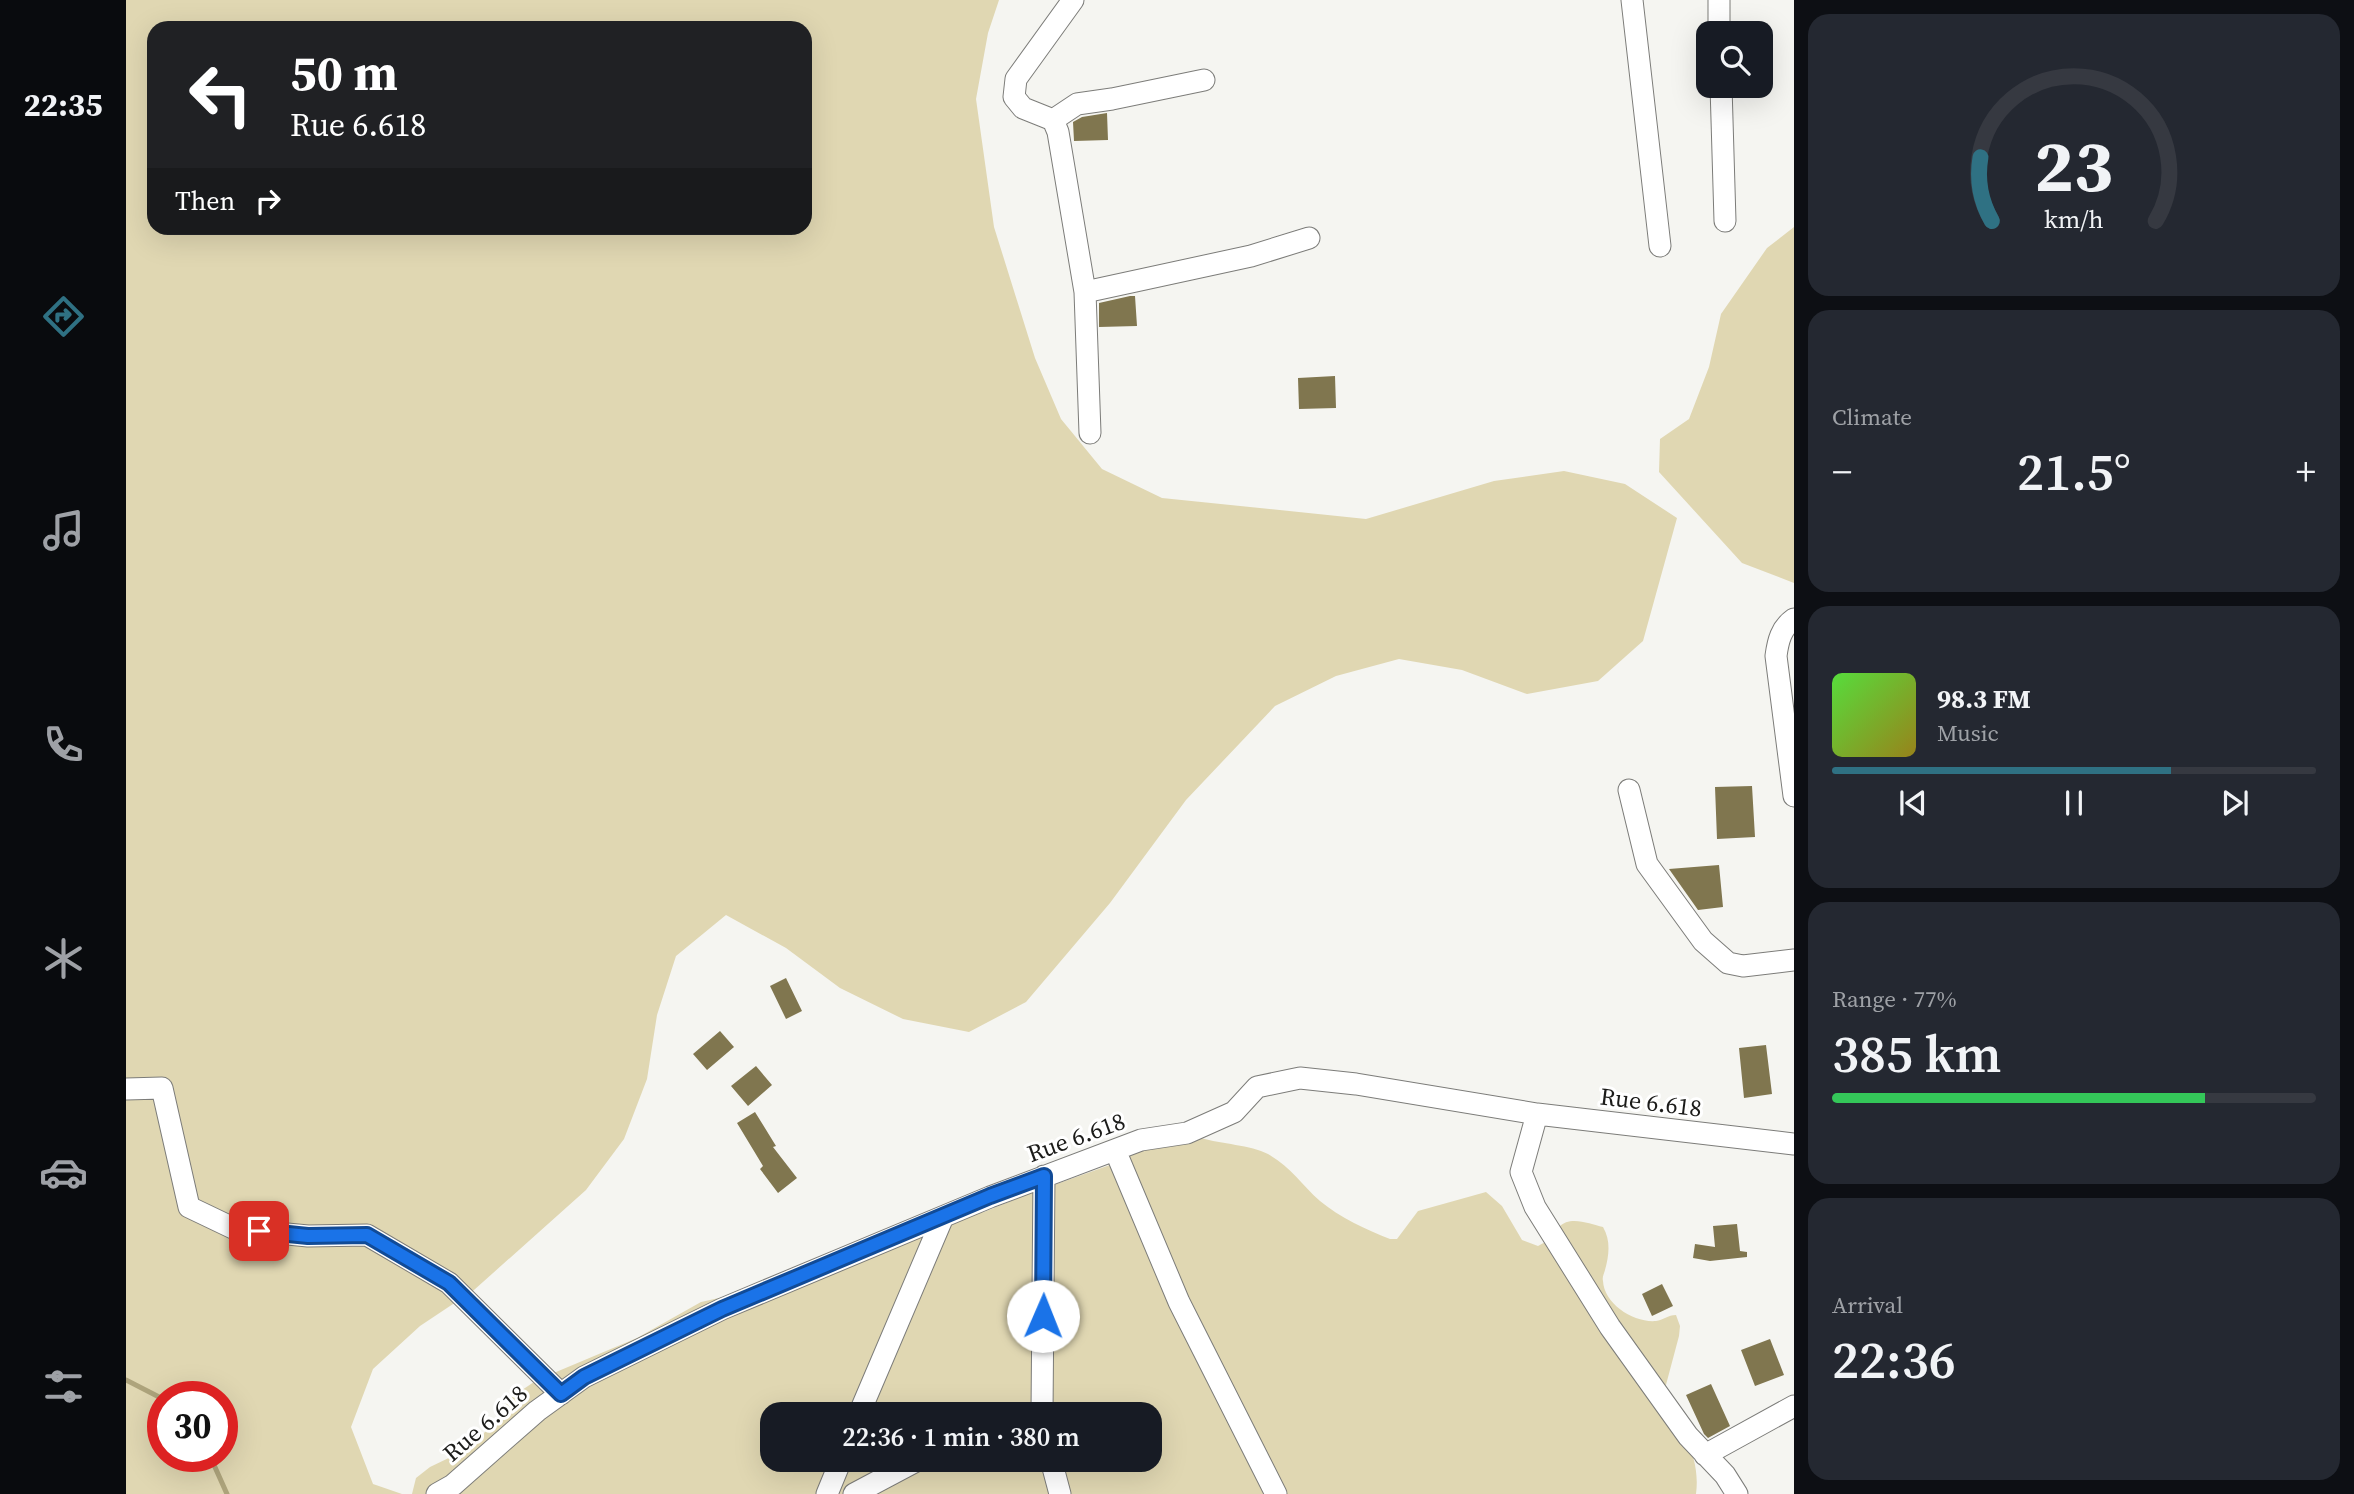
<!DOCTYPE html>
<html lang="en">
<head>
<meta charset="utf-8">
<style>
	:root { --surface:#171b24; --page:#242831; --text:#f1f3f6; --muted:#9ea1a6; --line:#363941; --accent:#2f7183 }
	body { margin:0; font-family:"Source Serif 4",serif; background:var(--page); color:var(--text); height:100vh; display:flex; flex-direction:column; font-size:26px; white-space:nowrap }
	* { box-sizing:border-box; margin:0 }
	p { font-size:23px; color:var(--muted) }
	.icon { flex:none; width:38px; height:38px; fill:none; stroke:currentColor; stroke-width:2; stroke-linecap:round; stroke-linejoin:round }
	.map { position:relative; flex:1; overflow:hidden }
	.details { display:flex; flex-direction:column; gap:14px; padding:14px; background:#0d0f14; width:560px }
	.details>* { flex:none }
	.guide { position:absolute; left:21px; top:21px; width:665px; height:214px; border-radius:21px; box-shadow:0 7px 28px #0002; background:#202124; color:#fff; overflow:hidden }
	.controls { position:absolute; left:1570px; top:21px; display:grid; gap:14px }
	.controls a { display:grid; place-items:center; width:77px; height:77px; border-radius:14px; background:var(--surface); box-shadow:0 7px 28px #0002; font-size:35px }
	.speed { position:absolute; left:21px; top:1381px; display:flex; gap:14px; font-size:35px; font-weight:700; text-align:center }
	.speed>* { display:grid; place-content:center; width:91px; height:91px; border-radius:50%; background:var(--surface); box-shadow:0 7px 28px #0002; line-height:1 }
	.speed .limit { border:10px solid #d22; background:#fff; color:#111 }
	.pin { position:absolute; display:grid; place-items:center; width:60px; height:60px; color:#fff; margin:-30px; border-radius:14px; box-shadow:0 4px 10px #0006 }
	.me { position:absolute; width:77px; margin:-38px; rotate:1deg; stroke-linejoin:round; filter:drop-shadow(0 0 5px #0008) }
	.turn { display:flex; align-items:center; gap:24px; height:147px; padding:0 28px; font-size:32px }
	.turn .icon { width:91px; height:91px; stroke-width:2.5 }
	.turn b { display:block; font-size:49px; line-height:60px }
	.then { display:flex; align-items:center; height:66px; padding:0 28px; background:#0003; gap:14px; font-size:26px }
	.big { font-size:52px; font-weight:600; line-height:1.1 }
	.details .widget { flex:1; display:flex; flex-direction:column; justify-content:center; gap:10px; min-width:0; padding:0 24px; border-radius:21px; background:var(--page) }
	.details .dial { align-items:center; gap:0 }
	.dial svg { height:182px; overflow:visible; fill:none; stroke:var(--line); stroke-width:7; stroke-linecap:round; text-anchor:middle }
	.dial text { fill:var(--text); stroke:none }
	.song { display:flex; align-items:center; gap:21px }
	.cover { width:84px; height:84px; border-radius:10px; background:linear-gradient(135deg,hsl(110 70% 55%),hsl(50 70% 35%)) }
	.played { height:7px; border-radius:4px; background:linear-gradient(90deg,var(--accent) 70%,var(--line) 70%) }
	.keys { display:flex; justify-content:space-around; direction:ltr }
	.heat { display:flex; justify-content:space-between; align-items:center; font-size:38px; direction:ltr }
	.charge { height:10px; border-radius:5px; background:linear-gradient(90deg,#34c759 77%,var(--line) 0) }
	.trip { position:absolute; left:634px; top:1402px; width:402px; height:70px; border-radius:21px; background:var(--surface); box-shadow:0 7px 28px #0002; font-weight:600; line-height:70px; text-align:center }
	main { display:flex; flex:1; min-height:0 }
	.tabs { display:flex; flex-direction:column; width:126px; justify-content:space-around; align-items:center; background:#090b0e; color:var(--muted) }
	.tabs .icon { width:49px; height:49px }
	.tabs .active { color:var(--accent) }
	.tabs b { font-size:32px; color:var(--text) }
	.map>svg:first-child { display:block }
</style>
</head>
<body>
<main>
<nav class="tabs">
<b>22:35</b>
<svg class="icon active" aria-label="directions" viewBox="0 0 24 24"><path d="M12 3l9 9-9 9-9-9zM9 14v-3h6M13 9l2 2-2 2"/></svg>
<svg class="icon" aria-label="music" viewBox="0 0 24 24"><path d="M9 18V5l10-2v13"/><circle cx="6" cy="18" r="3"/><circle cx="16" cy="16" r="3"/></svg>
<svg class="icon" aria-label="phone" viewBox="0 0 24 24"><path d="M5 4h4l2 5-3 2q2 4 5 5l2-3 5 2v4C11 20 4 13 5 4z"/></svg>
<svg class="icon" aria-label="climate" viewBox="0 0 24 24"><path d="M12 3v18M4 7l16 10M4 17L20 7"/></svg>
<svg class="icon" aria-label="car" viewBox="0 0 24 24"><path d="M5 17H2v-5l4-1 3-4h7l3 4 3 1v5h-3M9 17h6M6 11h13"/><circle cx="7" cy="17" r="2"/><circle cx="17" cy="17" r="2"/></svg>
<svg class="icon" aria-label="filters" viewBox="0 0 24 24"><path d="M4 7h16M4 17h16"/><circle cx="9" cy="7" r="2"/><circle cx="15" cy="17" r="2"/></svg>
</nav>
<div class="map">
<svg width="1668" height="1494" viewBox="0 0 1668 1494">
	<rect width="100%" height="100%" fill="#f5f5f1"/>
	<path fill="#e0d7b2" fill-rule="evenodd" d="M 0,0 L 873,0 L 862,33 L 850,99 L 868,227 L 909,358 L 935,419 L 976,469 L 1036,498 L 1240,519 L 1368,481 L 1438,471 L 1499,484 L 1551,518 L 1517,641 L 1472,681 L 1401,694 L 1336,670 L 1273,659 L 1210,676 L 1149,706 L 1060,800 L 984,903 L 900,1002 L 843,1032 L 777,1019 L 714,988 L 660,948 L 600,915 L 550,956 L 531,1015 L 521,1079 L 498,1139 L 460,1190 L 348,1290 L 294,1326 L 247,1369 L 225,1427 L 247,1484 L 276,1494 L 0,1494 ZM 28,28 L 679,28 L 679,228 L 28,228 ZM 37,1396 L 96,1396 L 96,1456 L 37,1456 Z
		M 1668,227 L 1668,583 L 1616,563 L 1533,472 L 1534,439 L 1563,419 L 1583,367 L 1595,314 L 1641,248 Z
		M 1075,1138 C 1095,1144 1125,1145 1142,1154 C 1165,1167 1175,1184 1194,1201 C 1213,1217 1241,1230 1264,1239 L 1271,1239 L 1292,1211 L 1360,1192 L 1376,1206 L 1396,1240 L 1412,1246 C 1423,1241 1425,1236 1433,1227 C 1444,1215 1464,1224 1477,1227 C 1485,1241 1483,1255 1479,1270 C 1478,1274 1476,1277 1477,1281 C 1478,1304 1508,1323 1530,1321 C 1537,1320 1542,1315 1550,1315 L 1554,1326 L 1553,1336 L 1537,1396 C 1555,1428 1575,1456 1570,1494 L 286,1494 L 290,1478 L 304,1467 L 331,1454 L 355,1437 L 387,1396 L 411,1380 L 511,1338 L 575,1302 L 629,1290 L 841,1215 L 858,1212 L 900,1195 L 995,1161 L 1006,1152 ZM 646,1414 L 1024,1414 L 1024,1460 L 646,1460 Z"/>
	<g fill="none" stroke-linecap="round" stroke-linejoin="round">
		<path stroke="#aea47c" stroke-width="5" d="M 0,1380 L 37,1399
			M 84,1456 L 101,1494"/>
	</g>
	<path fill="#80764f" d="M 981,113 L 982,140 L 948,141 L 947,122 L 956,117 Z
		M 1004,296 L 1009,296 L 1011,326 L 973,327 L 973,303 Z
		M 1209,376 L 1210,408 L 1173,409 L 1172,378 Z
		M 1626,786 L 1629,837 L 1591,839 L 1589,787 Z
		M 1593,865 L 1597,907 L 1572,910 L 1543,869 Z
		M 660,978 L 676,1011 L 660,1019 L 644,986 Z
		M 594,1031 L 608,1047 L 581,1070 L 567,1054 Z
		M 1640,1045 L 1646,1094 L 1618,1098 L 1613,1048 Z
		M 630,1066 L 646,1085 L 622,1106 L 605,1086 Z
		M 629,1112 L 650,1146 L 647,1147 L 671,1178 L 652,1193 L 634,1169 L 637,1166 L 611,1123 Z
		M 1611,1224 L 1614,1251 L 1621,1252 L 1621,1257 L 1584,1261 L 1567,1258 L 1569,1244 L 1589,1247 L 1587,1226 Z
		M 1536,1284 L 1547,1306 L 1526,1316 L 1516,1294 Z
		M 1644,1339 L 1658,1375 L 1629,1386 L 1615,1350 Z
		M 1585,1384 L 1604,1426 L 1582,1438 L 1578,1434 L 1560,1395 Z"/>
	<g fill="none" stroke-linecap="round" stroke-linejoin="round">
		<defs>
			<path id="minor" d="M 947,0 L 890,79 L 888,97 L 897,108 L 927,120 L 932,132 L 959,292 L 964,433
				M 1506,0 L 1534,246
				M 1593,0 L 1593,33
				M 1595,86 L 1599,221
				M 927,120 L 951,104 L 986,99 L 1078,80
				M 959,292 L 1125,256 L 1183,238
				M 1668,619 C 1655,628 1652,641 1650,656 L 1668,796
				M 1503,790 L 1521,864 L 1577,941 L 1602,963 L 1617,966 L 1668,960
				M 0,1089 L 36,1088 L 63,1207 L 109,1229 L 182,1236 L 241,1235 L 323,1283 L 435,1394
				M 1411,1114 L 1395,1172 L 1409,1207 L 1484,1327 L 1562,1436 L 1599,1475 L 1611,1494
				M 989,1150 L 1053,1302 L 1150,1494
				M 733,1414 L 817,1217
				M 916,1414 L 918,1176
				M 1579,1455 L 1668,1406
				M 925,1460 L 934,1494
				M 311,1494 L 327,1485 L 411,1411 L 458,1377 L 596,1309 L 864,1197 L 1015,1140 L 1061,1133 L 1108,1112 L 1131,1087 L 1174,1078 L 1230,1084 L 1411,1114 L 1668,1144
				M 701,1494 L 715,1460
				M 728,1494 L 792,1460"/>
		</defs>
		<use href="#minor" stroke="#7c7c79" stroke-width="23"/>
		<use href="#minor" stroke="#fff" stroke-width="21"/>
	</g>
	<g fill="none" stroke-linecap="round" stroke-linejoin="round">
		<defs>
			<path id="route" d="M 133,1231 L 182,1236 L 241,1235 L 323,1283 L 435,1394 L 458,1377 L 596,1309 L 864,1196 L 918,1176 L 917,1316"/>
		</defs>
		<use href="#route" stroke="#114b97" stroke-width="18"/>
		<use href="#route" stroke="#1a73e8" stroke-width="12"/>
	</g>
	<g text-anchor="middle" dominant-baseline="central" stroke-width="6" stroke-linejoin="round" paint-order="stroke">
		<g font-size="24" fill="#1b1b19" stroke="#fff">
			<text transform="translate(1525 1102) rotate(7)">Rue 6.618</text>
			<text transform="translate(950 1137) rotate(-20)">Rue 6.618</text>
			<text transform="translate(359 1423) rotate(-41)">Rue 6.618</text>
		</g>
	</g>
</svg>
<div class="controls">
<a><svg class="icon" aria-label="search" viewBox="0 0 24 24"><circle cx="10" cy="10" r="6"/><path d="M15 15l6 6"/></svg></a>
</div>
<div class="speed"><div class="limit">30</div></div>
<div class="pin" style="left:133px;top:1231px;background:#d93025"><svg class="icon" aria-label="arrive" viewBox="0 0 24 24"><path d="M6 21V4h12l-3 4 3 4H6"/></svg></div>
<svg class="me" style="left:917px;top:1316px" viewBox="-20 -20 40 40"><circle r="19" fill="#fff"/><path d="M0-13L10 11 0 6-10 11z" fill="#1a73e8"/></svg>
<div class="trip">22:36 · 1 min · 380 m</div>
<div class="guide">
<div class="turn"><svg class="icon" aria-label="left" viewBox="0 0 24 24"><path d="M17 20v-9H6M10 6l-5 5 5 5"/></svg><div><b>50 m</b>Rue 6.618</div></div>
<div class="then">Then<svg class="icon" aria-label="right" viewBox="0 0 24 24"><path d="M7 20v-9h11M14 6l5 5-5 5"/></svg></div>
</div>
</div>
<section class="details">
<div class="widget dial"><svg viewBox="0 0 100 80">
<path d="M14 69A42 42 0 1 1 86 69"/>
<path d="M14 69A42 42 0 0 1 9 41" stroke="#2f7183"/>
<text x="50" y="56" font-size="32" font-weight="700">23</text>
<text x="50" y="72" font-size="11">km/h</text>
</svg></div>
<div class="widget"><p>Climate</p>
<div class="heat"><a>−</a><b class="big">21.5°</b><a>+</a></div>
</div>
<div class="widget">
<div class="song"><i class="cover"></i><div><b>98.3 FM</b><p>Music</p></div></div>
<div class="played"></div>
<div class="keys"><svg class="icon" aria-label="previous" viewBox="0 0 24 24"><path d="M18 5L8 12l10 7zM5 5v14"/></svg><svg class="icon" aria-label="pause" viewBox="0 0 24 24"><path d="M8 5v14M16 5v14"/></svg><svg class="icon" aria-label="next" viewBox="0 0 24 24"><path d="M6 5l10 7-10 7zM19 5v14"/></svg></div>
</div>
<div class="widget"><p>Range · 77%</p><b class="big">385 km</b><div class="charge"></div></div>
<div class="widget"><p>Arrival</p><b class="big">22:36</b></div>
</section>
</main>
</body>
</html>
